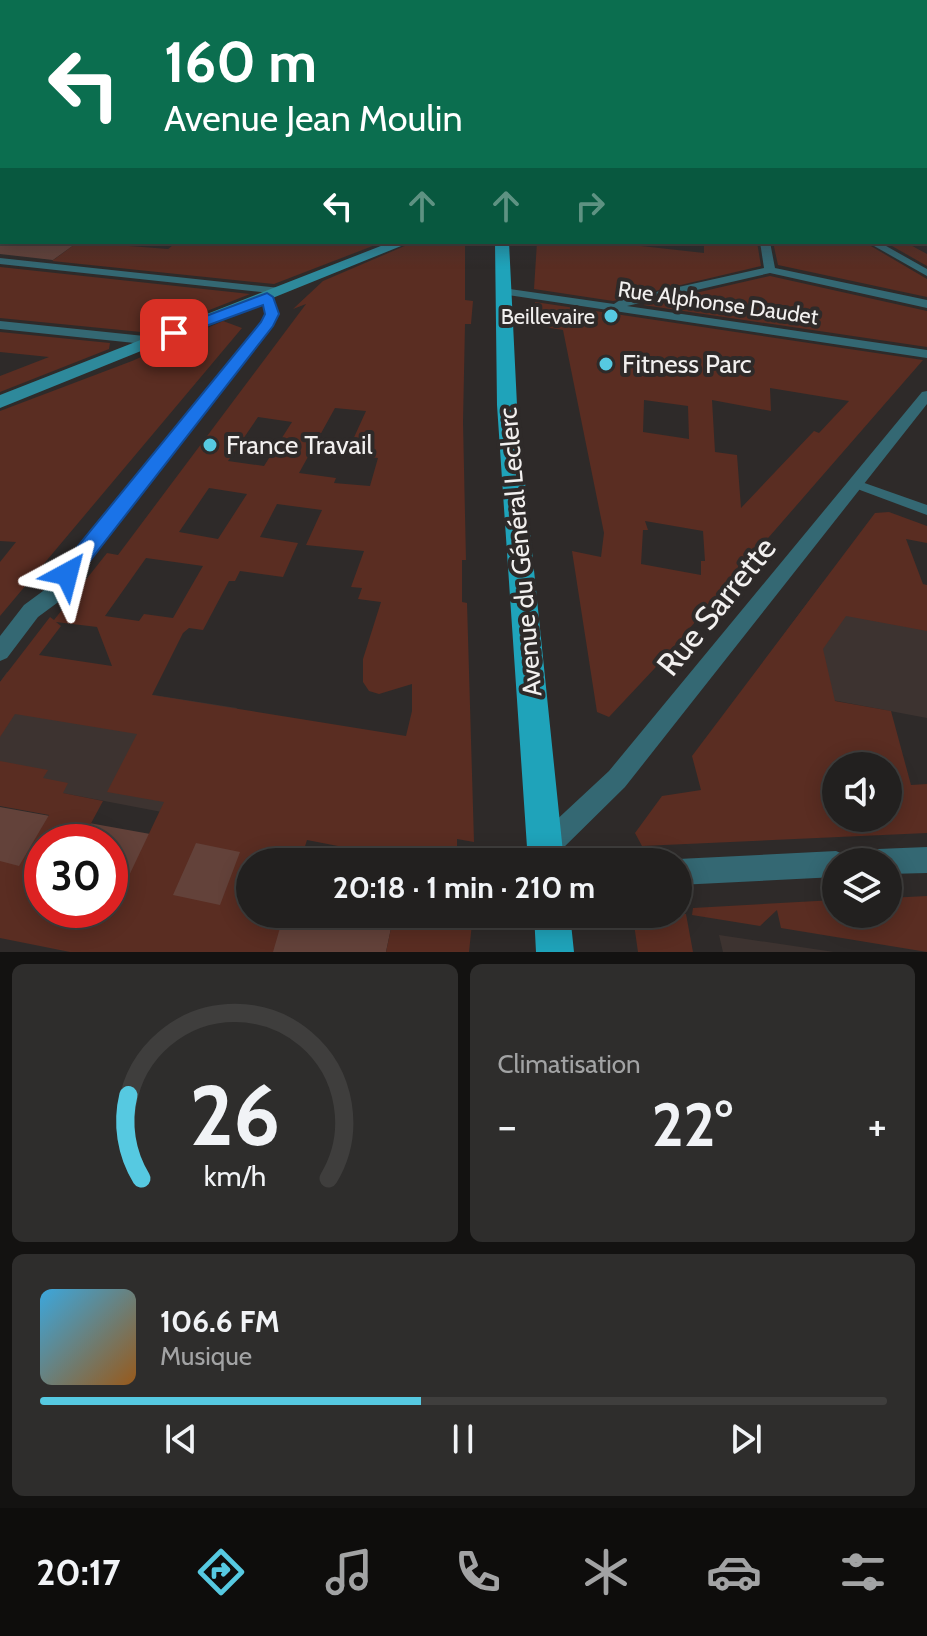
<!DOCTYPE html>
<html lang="fr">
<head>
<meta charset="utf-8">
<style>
	:root { --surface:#22201f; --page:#2e2d2c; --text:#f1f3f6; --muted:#a2a3a4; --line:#3f3e3d; --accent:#56c9e1 }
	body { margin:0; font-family:Cabin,sans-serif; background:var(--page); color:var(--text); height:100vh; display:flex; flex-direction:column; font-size:30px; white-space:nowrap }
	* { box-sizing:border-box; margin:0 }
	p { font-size:26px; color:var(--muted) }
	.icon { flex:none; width:44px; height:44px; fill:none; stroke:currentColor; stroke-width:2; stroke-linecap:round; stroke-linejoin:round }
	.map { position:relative; height:952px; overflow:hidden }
	.panel { display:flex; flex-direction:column; gap:12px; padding:12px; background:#131211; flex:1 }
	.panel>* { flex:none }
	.guide { position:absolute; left:0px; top:0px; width:928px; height:244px; box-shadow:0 4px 20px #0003,0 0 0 2px var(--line); background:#0b6e4f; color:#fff; overflow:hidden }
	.tools { position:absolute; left:822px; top:752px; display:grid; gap:16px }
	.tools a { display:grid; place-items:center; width:80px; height:80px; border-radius:50%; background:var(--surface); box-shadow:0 4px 20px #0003,0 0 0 2px var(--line); font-size:40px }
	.speed { position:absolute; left:24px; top:824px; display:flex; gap:16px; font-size:40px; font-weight:700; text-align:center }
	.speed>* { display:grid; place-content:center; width:104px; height:104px; border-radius:50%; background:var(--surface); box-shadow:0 4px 20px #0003,0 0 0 2px var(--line); line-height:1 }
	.speed .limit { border:12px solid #d22; background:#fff; color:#111 }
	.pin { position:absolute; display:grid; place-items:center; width:68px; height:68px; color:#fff; margin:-34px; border-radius:16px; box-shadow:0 4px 12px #0006 }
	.me { position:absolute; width:88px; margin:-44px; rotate:38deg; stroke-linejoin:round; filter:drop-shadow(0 0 6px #0008) }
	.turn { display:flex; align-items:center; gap:28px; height:168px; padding:0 32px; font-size:36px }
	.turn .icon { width:104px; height:104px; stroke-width:2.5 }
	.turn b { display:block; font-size:56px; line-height:68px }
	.lanes { display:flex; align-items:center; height:76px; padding:0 32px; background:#0003; justify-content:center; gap:40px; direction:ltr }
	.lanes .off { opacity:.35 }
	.big { font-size:60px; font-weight:800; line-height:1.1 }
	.panel .widget { flex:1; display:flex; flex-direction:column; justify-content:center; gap:12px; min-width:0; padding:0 28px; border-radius:12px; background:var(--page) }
	.panel .dial { align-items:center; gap:0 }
	.dial svg { height:208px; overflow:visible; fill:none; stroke:var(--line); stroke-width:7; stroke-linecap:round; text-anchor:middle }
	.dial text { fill:var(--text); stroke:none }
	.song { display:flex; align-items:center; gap:24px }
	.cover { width:96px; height:96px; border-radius:12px; background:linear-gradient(135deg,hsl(200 70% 55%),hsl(30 70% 35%)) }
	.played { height:8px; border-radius:4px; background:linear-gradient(90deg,var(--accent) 45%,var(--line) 45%) }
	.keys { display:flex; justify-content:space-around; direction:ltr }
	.heat { display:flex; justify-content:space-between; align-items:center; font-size:44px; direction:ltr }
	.panel .tiles { flex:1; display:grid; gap:12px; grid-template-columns:1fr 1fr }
	.widget:last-child { grid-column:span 2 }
	.trip { position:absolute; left:236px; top:848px; width:456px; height:80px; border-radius:40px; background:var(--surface); box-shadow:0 4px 20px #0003,0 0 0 2px var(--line); font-weight:800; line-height:80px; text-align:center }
	.tabs { display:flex; height:128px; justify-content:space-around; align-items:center; background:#0e0d0c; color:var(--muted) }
	.tabs .icon { width:56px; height:56px }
	.tabs .on { color:var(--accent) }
	.tabs b { font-size:36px; color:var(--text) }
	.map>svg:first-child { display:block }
</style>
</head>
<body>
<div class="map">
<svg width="927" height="952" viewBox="0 0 927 952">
	<rect width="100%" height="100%" fill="#2e2a29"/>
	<path fill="#3d3330" d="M 823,582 L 927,600 L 927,718 L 747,684 Z
		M 7,672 L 237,708 L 188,817 L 0,781 L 0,682 Z
		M 719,935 L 834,952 L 723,952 Z"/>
	<path fill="#63423a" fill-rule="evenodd" d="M 0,216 L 2,242 L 78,242 L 53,260 L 0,254 Z
		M 0,807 L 306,862 L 250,862 L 250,914 L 394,914 L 386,952 L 251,952 L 0,905 ZM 42,842 L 110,842 L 110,910 L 42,910 Z"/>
	<path fill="#5a2d22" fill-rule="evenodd" d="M 78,242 L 168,249 L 177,242 L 383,242 L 274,284 L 52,261 Z
		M 414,242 L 465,242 L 465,300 L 473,301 L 471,324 L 465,324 L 463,422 L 466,560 L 462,560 L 462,602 L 467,603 L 474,842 L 457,839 L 457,862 L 420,862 L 307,840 L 300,862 L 250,862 L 250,914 L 284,914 L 273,952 L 70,952 L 0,938 L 0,861 L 19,866 L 49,815 L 0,806 L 0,761 L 48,770 L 43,778 L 68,783 L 63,793 L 103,801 L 81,842 L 42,842 L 42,910 L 110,910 L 110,881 L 125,884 L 164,802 L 107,792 L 137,734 L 15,714 L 0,737 L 0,682 L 50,617 L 54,620 L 107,553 L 118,555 L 306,304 L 293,309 L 323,281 ZM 335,408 L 366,411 L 346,455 L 378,458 L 370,486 L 334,483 L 336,478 L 299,473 ZM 258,417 L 292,422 L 264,466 L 228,461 ZM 209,488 L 247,494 L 218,539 L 179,532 ZM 277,504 L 322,510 L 306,545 L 364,551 L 351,587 L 362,588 L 358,599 L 381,602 L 363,659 L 363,682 L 369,691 L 379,694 L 412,684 L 412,711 L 406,736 L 152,695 L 183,633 L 189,628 L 203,630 L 229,581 L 235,581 L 240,571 L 283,577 L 298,543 L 260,537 ZM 146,558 L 203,566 L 173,618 L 144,614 L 139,621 L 105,616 ZM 56,622 L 97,627 L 112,666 L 39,655 L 61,626 ZM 196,843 L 240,852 L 220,905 L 173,895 Z
		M 537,242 L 641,242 L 641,246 L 704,253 L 704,242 L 757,242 L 761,266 L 613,301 L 534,289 Z
		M 773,242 L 864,242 L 927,279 L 927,297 L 778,265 Z
		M 885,242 L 905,242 L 927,254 L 927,266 Z
		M 0,267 L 250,294 L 151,333 L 0,318 Z
		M 770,276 L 927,311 L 927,347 L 643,305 Z
		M 535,302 L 923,360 L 655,668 L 609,717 L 597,712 L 572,551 L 601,557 L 604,533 L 563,330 L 537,326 ZM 770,388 L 849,401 L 819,433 L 814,431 L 741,508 L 737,455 L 715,452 L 712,400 L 771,411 ZM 644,400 L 688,406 L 689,439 L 643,432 ZM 645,521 L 703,531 L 705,561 L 701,561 L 701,575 L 641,564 L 643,530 L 648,530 Z
		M 223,321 L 242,328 L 0,616 L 0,562 L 16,542 L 0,541 L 0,411 L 132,361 Z
		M 0,332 L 110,343 L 109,349 L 0,392 L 0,376 L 49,357 L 0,352 Z
		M 889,512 L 927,526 L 927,543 L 906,539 L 923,584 L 927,585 L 927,631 L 846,616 L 823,649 L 835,701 L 891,711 L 911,785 L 927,784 L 927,833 L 642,846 L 635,833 L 662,796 L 701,790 L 692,756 L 875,513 ZM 836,766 L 888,766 L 888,818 L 836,818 Z
		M 927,896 L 927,952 L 781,928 L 777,910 L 760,926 L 692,915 L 693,908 L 835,900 L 836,914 L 888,914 L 888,898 Z
		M 394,914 L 473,914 L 469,952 L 386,952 Z
		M 640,914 L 686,914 L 693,952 L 638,952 L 634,924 Z"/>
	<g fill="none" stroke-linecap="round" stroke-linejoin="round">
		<path fill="#346873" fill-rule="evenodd" d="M 856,480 L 927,505 L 927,515 L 852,487 L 850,484 L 852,481 Z"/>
		<path fill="#346873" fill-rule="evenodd" d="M 927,135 L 927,140 L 926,140 L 926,135 Z
			M 927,149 L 927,154 L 926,154 L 926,149 Z
			M 926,182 L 927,182 L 927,188 L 926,188 Z
			M 0,192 L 2,192 L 2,198 L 0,198 Z
			M 926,219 L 927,219 L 927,225 L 926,225 Z
			M 760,242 L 770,242 L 775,268 L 927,300 L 927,308 L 770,273 L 627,306 L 927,350 L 927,358 L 502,294 L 496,291 L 502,288 L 614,304 L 620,300 L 764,268 Z
			M 867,242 L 879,242 L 927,269 L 927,276 Z
			M 0,258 L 280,288 L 286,291 L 280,294 L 0,264 Z
			M 267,294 L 273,297 L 278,314 L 272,326 L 57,603 L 38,617 L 7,658 L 0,661 L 0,636 L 24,605 L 43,591 L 262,322 L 266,314 L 261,297 Z
			M 0,321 L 154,337 L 160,341 L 154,345 L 0,329 Z
			M 927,391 L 927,404 L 625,787 L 555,856 L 546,860 L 537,856 L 533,847 L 537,838 L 609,771 L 922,392 Z
			M 927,847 L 927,873 L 888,874 L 888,862 L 865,862 L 869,853 L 878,849 Z
			M 836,851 L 845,855 L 848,862 L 836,862 L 836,877 L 678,885 L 678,862 L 671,862 L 678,859 Z"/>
		<path stroke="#346873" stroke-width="22" d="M 0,157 L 2,156"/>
		<path fill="#2e899b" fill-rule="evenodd" d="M 0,136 L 2,136 L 2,142 L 0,142 Z
			M 926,171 L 927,171 L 927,179 L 926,179 Z
			M 391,242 L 411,242 L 0,408 L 0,395 Z"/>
		<path fill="#1fa3ba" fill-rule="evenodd" d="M 495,242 L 509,242 L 517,405 L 564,862 L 528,862 L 497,405 Z
			M 534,914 L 570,914 L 574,952 L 536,952 Z"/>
	</g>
	<linearGradient id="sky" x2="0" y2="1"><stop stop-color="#191717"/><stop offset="0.5" stop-color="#464a54"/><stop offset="1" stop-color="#464a54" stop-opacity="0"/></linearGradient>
	<rect width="927" height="267" fill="url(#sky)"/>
	<path fill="#1a73e8" stroke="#114b97" stroke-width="2" d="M 267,293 L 273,297 L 279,314 L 273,326 L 75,580 L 67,583 L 60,580 L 57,574 L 60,568 L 261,322 L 265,314 L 263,305 L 179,336 L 169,336 L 169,330 Z"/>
	<g fill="#56c9e1" stroke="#2e2a29" stroke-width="3">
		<circle cx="611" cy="316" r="8"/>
		<circle cx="606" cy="364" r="8"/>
		<circle cx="210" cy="445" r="8"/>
	</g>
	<g text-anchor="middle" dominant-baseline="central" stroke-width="8" stroke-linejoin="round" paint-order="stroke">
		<g font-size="22" fill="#f2f0ef" stroke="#2e2a29">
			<text transform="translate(718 303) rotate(8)">Rue Alphonse Daudet</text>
		</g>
		<g font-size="22" fill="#f2f0ef" stroke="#2e2a29" text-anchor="end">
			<text x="595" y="316">Beillevaire</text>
		</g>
		<g font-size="26" fill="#f2f0ef" stroke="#2e2a29" text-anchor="start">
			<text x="622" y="364">Fitness Parc</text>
			<text x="226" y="445">France Travail</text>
		</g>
		<g font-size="26" fill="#f2f0ef" stroke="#2e2a29">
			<text transform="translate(520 552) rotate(-95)">Avenue du Général Leclerc</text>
		</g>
		<g font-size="32" fill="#f2f0ef" stroke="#2e2a29">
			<text transform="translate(716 606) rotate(-51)">Rue Sarrette</text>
		</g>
	</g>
</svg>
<div class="tools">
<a><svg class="icon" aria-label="sound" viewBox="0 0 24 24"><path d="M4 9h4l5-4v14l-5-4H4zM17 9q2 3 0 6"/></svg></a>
<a><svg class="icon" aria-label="layers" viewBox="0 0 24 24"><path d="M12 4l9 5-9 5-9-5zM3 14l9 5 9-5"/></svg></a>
</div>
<div class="speed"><div class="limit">30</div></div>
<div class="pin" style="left:174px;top:333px;background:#d93025"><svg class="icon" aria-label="arrive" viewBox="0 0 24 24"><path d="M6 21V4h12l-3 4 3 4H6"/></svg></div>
<svg class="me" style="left:67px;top:574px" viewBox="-20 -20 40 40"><path d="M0-17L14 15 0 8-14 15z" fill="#1a73e8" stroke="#fff" stroke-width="4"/></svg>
<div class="trip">20:18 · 1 min · 210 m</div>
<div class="guide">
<div class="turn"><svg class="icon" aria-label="left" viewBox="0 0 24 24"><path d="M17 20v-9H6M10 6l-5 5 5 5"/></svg><div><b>160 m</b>Avenue Jean Moulin</div></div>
<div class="lanes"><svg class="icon" aria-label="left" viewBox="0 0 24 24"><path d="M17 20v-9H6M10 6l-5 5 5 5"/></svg><svg class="icon off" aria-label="ahead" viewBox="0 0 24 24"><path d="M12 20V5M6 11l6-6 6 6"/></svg><svg class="icon off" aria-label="ahead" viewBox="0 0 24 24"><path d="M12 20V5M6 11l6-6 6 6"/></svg><svg class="icon off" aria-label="right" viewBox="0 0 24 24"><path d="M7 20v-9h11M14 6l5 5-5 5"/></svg></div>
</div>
</div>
<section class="panel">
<div class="tiles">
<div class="widget dial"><svg viewBox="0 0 100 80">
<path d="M14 69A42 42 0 1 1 86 69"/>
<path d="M14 69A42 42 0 0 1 9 37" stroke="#56c9e1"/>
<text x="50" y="56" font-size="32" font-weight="700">26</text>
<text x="50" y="72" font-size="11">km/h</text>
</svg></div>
<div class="widget"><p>Climatisation</p>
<div class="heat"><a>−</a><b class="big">22°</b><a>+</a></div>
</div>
<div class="widget">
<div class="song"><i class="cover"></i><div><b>106.6 FM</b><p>Musique</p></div></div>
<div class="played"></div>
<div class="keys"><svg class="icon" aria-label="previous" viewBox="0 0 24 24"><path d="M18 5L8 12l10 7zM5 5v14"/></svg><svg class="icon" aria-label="pause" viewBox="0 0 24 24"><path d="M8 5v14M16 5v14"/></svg><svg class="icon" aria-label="next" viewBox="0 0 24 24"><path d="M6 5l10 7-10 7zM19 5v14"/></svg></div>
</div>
</div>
</section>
<nav class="tabs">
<b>20:17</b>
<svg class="icon on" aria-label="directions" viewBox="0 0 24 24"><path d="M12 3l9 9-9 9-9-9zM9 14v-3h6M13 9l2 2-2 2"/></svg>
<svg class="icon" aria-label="music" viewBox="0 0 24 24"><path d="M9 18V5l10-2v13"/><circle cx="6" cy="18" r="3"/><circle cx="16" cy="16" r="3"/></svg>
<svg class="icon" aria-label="phone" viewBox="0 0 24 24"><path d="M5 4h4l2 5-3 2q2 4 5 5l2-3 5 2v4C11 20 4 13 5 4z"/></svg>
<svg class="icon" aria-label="climate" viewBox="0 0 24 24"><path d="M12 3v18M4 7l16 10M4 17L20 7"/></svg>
<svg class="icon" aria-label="car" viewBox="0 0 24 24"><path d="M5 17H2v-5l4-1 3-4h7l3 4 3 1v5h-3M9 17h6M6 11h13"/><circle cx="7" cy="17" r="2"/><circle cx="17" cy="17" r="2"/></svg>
<svg class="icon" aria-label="filters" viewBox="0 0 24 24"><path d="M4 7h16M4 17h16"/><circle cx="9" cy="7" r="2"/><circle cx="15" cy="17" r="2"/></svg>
</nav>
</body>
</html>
